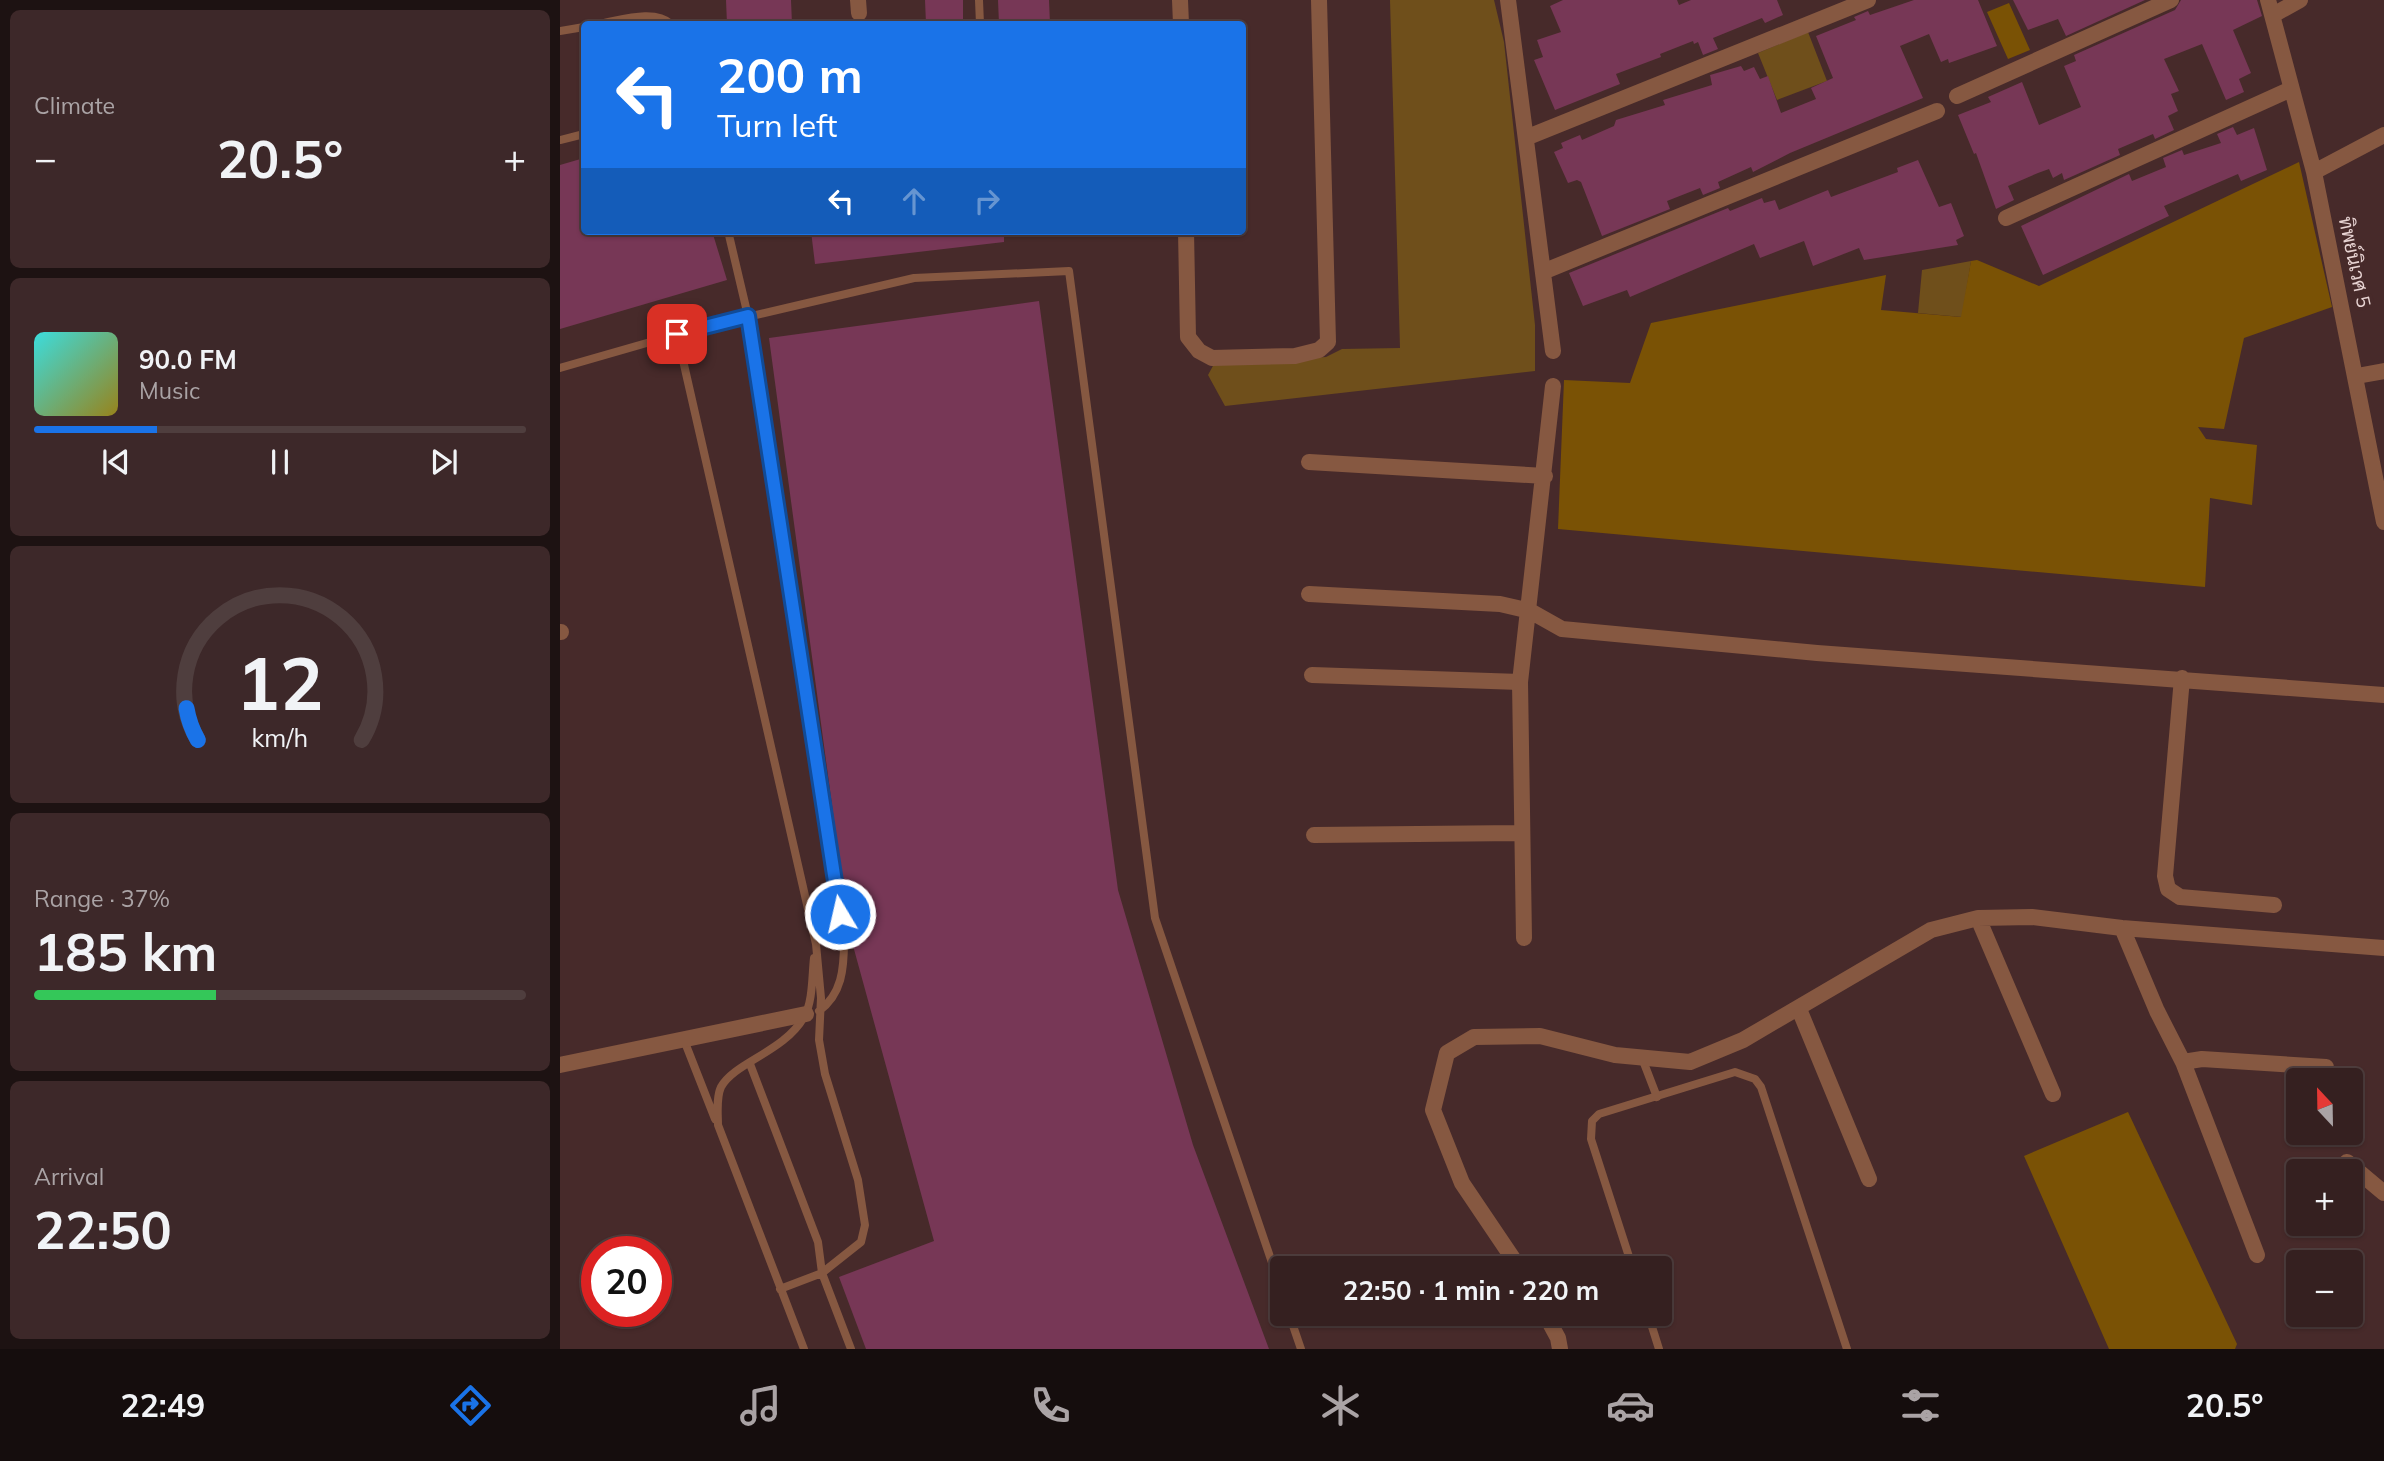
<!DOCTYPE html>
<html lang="en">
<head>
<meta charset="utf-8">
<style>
	:root { --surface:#352020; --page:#3d2829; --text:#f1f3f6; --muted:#aaa3a5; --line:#4f3e3e; --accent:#1a73e8 }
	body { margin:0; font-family:Mulish,Sarabun,sans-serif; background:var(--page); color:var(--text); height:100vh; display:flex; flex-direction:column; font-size:26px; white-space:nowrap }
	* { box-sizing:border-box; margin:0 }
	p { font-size:23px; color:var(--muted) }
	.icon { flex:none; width:38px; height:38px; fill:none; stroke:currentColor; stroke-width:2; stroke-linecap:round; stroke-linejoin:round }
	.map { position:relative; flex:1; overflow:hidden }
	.details { display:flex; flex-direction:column; gap:10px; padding:10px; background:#1d1212; width:560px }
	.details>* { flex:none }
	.hud { position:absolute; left:21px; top:21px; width:665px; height:214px; border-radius:7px; box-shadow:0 2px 5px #0004,0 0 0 2px var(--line); background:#1a73e8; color:#fff; overflow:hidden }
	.needle { width:46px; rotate:338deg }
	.controls { position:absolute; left:1726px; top:1068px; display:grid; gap:14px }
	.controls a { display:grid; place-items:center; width:77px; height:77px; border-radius:7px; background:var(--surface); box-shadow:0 2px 5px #0004,0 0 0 2px var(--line); font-size:35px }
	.speed { position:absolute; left:21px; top:1236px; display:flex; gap:14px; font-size:35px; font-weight:700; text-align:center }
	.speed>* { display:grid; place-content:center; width:91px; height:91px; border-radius:50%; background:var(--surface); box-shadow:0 2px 5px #0004,0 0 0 2px var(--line); line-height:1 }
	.speed .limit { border:10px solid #d22; background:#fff; color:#111 }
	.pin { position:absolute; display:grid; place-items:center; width:60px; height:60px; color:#fff; margin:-30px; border-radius:14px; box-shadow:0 4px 10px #0006 }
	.me { position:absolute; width:77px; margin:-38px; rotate:351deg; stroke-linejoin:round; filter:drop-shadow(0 0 5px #0008) }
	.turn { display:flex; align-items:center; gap:24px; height:147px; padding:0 21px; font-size:32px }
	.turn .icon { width:91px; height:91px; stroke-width:2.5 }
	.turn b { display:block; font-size:49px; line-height:60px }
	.lanes { display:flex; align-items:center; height:66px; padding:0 21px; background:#0003; justify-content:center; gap:35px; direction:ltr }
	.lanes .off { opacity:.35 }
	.big { font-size:52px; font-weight:700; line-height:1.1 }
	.details .card { flex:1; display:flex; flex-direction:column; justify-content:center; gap:10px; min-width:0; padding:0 24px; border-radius:10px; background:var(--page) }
	.details .dial { align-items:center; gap:0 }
	.dial svg { height:182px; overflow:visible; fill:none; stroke:var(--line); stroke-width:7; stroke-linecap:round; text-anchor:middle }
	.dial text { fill:var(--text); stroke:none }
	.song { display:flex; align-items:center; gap:21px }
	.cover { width:84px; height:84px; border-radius:10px; background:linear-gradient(135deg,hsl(180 70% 55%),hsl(50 70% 35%)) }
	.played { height:7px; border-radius:4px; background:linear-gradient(90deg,var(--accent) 25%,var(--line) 25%) }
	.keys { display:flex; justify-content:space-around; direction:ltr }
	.heat { display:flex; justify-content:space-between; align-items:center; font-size:38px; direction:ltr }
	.charge { height:10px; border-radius:5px; background:linear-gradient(90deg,#34c759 37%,var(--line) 0) }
	.trip { position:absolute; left:710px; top:1256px; width:402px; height:70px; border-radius:7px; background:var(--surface); box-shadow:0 2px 5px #0004,0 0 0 2px var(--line); font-weight:700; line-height:70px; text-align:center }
	.dock { display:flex; height:112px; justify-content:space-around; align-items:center; background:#150d0d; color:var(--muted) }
	.dock .icon { width:49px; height:49px }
	.dock .on { color:var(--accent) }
	.dock b { font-size:32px; color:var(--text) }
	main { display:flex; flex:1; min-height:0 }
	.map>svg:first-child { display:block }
</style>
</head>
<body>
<main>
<section class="details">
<div class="card"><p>Climate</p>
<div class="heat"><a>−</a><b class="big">20.5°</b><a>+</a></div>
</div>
<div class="card">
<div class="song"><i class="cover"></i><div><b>90.0 FM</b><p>Music</p></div></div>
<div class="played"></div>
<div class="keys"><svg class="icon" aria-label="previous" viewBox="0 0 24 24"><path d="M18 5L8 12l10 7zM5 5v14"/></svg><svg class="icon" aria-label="pause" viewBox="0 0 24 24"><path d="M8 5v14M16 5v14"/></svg><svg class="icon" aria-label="next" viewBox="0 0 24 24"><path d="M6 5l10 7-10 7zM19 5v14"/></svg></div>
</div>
<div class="card dial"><svg viewBox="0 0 100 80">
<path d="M14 69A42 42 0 1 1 86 69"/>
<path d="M14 69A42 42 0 0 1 9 55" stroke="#1a73e8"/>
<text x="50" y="56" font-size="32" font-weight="700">12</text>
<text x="50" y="72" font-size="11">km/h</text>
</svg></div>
<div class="card"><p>Range · 37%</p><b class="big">185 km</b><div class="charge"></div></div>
<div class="card"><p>Arrival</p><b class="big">22:50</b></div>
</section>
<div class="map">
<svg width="1824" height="1349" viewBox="0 0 1824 1349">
	<rect width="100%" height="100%" fill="#472a2a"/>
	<path fill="#6f4f1b" d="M 830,0 L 934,0 L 944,42 L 975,325 L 975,371 L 665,406 L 648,375 L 654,364 L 766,357 L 782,349 L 840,348 Z
		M 1248,32 L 1267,81 L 1217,100 L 1198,53 Z
		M 1411,261 L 1402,317 L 1358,313 L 1362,270 Z"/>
	<path fill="#7a5205" d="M 1449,3 L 1470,50 L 1448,59 L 1427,12 Z
		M 1739,162 L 1772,307 L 1684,338 L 1664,429 L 1638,427 L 1646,439 L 1697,445 L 1692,505 L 1650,498 L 1645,587 L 998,529 L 1004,380 L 1070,383 L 1091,323 L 1326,275 L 1321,310 L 1401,317 L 1411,261 L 1417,260 L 1479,286 Z
		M 1568,1112 L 1677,1344 L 1675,1349 L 1549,1349 L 1464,1156 Z"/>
	<path fill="#773756" d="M 166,0 L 231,0 L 232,24 L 167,24 Z
		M 365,0 L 403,0 L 403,24 L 366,24 Z
		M 438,0 L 489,0 L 490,24 L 439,24 Z
		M 1003,0 L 1117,0 L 1119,5 L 1131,0 L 1217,0 L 1223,15 L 1205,23 L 1202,18 L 1153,38 L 1158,49 L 1143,55 L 1138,42 L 1134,44 L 1133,41 L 1100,54 L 1101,57 L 1056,74 L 1060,84 L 995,110 L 974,60 L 983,57 L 977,40 L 1001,32 L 990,6 Z
		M 1354,0 L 1418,0 L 1437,46 L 1389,63 L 1388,59 L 1381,62 L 1369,34 L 1340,46 L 1363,98 L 1230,153 L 1193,172 L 1191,167 L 1158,182 L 1160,188 L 1143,195 L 1140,188 L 1107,201 L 1110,209 L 1042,236 L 1021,182 L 1017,180 L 1008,183 L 994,152 L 1003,148 L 1001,143 L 1020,135 L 1022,140 L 1054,126 L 1056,120 L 1105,105 L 1103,100 L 1152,85 L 1150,75 L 1181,66 L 1184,71 L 1194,67 L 1200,79 L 1208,76 L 1221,113 L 1256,99 L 1251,88 L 1273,78 L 1256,36 L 1296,20 L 1294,17 L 1308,11 L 1310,15 Z
		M 1453,0 L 1585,0 L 1506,36 L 1498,19 L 1468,30 Z
		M 1621,0 L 1697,0 L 1702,16 L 1673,30 L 1691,73 L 1679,79 L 1684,92 L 1666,100 L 1642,44 L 1604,59 L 1619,91 L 1611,94 L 1618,111 L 1608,116 L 1614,130 L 1595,139 L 1593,134 L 1558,149 L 1560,155 L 1504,180 L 1502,173 L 1493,178 L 1489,169 L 1478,173 L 1448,186 L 1454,200 L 1436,209 L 1416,153 L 1414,154 L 1398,115 L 1431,102 L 1428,97 L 1462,82 L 1479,125 L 1521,107 L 1504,66 L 1516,61 L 1514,55 L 1615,10 Z
		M 1673,127 L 1677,135 L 1694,128 L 1707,170 L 1681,181 L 1678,174 L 1604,206 L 1609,216 L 1483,275 L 1461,226 L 1569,174 L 1572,181 L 1606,167 L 1603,158 L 1622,150 L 1624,155 L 1661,143 L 1657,134 Z
		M 24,158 L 24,231 L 152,231 L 167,280 L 0,329 L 0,165 Z
		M 1358,160 L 1379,207 L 1391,203 L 1404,236 L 1396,240 L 1398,245 L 1304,260 L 1299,248 L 1253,266 L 1244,241 L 1200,258 L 1194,244 L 1070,297 L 1067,290 L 1023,306 L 1009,273 L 1168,208 L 1170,211 L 1202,198 L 1204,203 L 1215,200 L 1219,210 L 1268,190 L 1271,197 L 1338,172 L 1337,168 Z
		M 251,231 L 444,231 L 444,242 L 255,264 Z
		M 479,301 L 558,890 L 633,1145 L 709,1349 L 306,1349 L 279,1277 L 374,1241 L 289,931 L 209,338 Z"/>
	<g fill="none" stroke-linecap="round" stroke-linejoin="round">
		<path stroke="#865841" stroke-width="8" d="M 419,0 L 420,24
			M 38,24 C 59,21 94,8 111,24
			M 0,31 L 24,27
			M 0,140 L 24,134
			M 168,231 L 188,316 L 284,941 C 284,969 282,994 259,1011
			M 117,334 L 256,944 L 261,998 L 259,1040 L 265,1074 L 298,1180 L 305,1225 L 301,1242 L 262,1273 L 220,1289
			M 0,368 L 132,330 L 354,278 L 509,271 L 595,918 L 723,1295
			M 124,1040 L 155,1119
			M 1082,1058 L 1097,1097
			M 190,1064 L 258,1242 L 262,1273 L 291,1349
			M 1073,1269 L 1031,1139 L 1032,1121 L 1039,1114 L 1175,1072 L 1195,1079 L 1201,1087 L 1287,1349
			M 729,1314 L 741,1349
			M 1088,1314 L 1099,1349
			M 244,1349 L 158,1125 C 158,1113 156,1098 161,1087 C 175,1062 224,1052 244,1017 C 253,1002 252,975 254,958"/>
		<path stroke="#865841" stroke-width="16" d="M 298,0 L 299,13
			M 620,0 L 621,24
			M 948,0 L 993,351
			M 1708,0 L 1754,172
			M 1713,15 L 1740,0
			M 1397,96 L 1611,0
			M 1824,135 L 1754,172 L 1824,522
			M 968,137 L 1308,0
			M 1446,218 L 1731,89
			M 626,231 L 628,337 L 639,351 L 652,358 L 735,356 L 759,350 L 768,342 L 759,0
			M 985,271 L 1377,111
			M 1797,376 L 1824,371
			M 749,462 L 985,476
			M 749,594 L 940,604 L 970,611 L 1002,629 L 1257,653 L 1824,695
			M 0,632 L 1,632
			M 752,675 L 960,682
			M 1622,678 L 1605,876 L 1608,889 L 1620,897 L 1714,905
			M 754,835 L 960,833
			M 1418,918 L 1493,1094
			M 1562,928 L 1597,1011 L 1623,1062 L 1697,1255
			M 964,938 L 960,682 L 993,386
			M 1239,1009 L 1309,1179
			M 1623,1062 L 1642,1059 L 1766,1067
			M 0,1065 L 246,1014
			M 1787,1162 L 1824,1193
			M 960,1269 L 902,1183 L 873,1110 L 887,1053 L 914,1037 L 980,1036 L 1055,1055 L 1130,1062 L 1183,1040 L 1371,930 L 1418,918 L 1472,917 L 1562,928 L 1824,948
			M 985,1314 L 998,1338 L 1000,1349"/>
	</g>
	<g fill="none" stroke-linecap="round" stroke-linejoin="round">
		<defs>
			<path id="route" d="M 117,334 L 188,316 L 280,914"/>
		</defs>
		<use href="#route" stroke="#114b97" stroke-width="18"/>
		<use href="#route" stroke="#1a73e8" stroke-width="12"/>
	</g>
	<g text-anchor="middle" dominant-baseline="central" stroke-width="7" stroke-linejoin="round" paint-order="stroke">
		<g font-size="19" fill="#e8d4d3" stroke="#472a2a">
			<text transform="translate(1795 262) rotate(78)">ทิพย์นิเวศ 5</text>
		</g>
	</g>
</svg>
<div class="controls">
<a><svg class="needle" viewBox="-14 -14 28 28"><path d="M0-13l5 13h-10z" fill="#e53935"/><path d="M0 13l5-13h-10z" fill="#aaa3a5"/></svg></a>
<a>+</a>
<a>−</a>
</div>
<div class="speed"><div class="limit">20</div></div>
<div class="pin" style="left:117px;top:334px;background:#d93025"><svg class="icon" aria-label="arrive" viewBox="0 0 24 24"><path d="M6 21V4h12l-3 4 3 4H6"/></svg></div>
<svg class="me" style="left:280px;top:914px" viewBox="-20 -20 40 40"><circle r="17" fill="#1a73e8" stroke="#fff" stroke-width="3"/><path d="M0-11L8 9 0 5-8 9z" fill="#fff"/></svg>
<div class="trip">22:50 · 1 min · 220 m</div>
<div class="hud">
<div class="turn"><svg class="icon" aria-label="left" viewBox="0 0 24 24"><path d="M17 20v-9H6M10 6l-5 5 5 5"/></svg><div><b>200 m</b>Turn left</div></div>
<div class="lanes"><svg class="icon" aria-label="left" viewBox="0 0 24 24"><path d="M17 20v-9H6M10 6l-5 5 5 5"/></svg><svg class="icon off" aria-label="ahead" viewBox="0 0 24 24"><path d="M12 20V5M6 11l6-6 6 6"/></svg><svg class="icon off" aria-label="right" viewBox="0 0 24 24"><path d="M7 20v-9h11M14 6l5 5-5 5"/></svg></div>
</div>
</div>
</main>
<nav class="dock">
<b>22:49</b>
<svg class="icon on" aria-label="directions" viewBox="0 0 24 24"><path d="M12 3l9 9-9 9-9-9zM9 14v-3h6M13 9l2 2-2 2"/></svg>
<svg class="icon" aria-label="music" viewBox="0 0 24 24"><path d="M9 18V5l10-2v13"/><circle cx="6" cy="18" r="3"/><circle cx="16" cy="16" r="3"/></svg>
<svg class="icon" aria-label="phone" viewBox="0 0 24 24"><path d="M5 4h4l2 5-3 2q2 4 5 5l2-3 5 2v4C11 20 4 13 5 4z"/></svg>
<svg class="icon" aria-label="climate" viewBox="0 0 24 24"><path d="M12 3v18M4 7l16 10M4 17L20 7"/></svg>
<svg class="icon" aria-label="car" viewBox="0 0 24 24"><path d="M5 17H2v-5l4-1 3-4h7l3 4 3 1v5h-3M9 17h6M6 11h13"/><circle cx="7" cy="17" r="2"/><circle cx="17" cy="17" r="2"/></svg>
<svg class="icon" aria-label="filters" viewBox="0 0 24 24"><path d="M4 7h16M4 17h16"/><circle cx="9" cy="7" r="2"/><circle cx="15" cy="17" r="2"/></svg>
<b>20.5°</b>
</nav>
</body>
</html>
